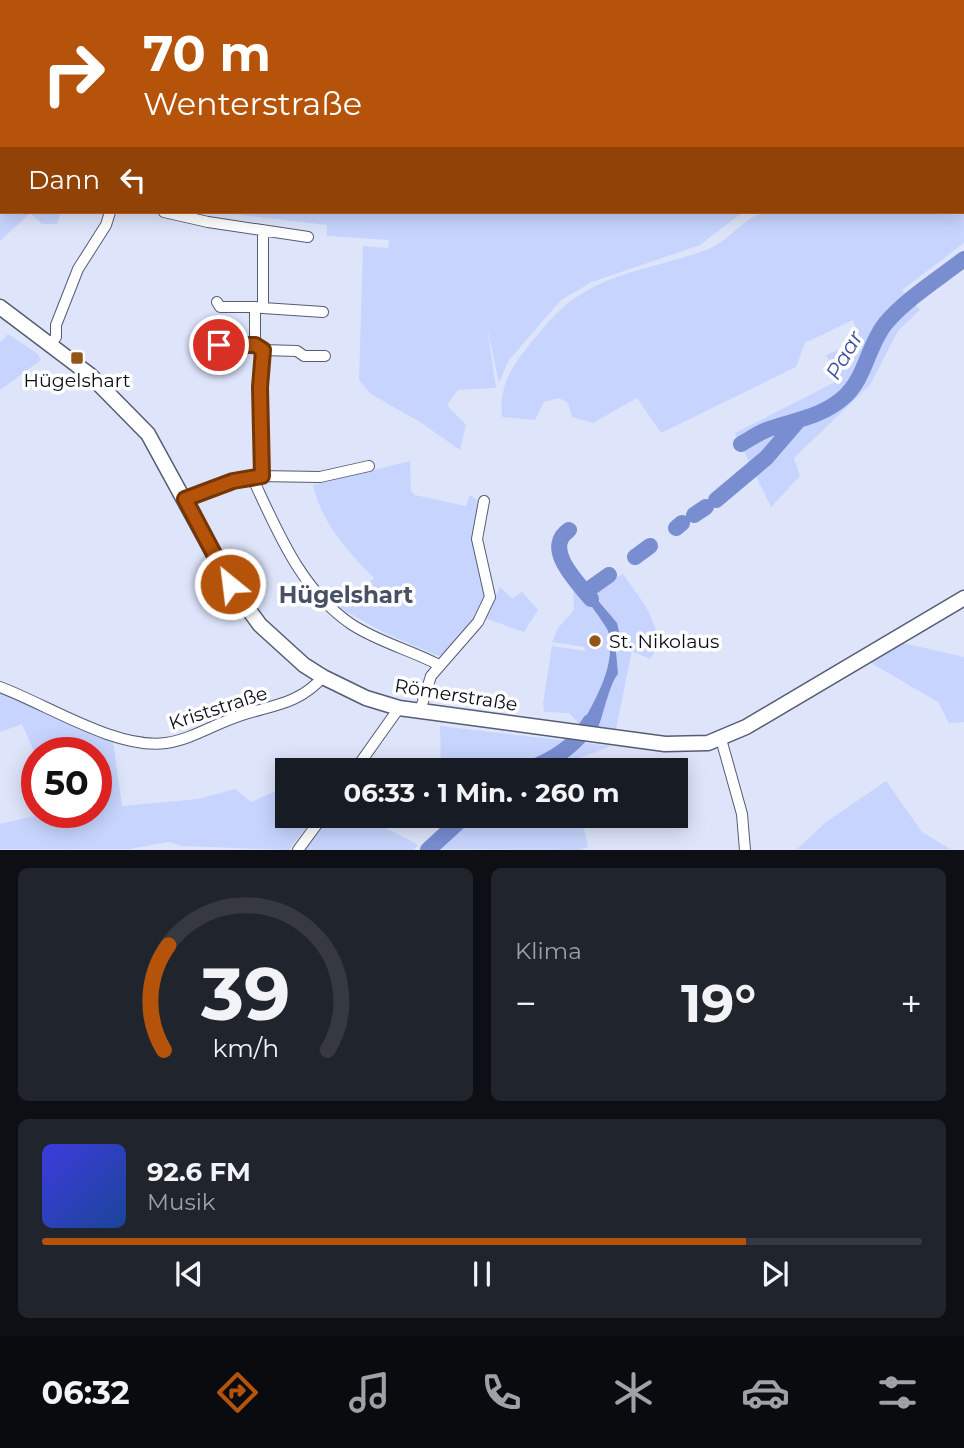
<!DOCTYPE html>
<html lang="de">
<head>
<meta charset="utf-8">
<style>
	:root { --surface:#171b24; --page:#20242c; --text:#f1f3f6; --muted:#9ea1a6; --line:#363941; --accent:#b45309 }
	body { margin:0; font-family:Montserrat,sans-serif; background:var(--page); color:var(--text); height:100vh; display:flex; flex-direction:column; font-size:26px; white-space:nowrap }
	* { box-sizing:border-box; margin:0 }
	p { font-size:23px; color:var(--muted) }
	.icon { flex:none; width:38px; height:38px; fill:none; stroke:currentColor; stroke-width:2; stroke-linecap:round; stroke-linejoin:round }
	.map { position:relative; height:850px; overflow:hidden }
	.side { display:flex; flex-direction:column; gap:18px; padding:18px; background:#0d0f14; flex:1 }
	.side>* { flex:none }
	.hud { position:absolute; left:0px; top:0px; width:964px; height:214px; box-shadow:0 4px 18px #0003; background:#b45309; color:#fff; overflow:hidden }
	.speed { position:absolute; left:21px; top:737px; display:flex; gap:14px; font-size:35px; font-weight:700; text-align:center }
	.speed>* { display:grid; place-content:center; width:91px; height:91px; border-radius:50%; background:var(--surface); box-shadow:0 4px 18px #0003; line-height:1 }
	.speed .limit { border:10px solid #d22; background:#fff; color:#111 }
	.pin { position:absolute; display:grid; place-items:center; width:60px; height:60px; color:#fff; margin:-30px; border:4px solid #fff; border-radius:50%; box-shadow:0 2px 7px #0007 }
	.me { position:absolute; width:77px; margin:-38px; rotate:331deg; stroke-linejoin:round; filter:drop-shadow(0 0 5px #0008) }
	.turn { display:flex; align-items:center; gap:24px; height:147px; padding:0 28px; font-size:32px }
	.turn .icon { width:91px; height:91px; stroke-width:2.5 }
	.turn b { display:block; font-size:49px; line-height:60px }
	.then { display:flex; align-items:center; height:66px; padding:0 28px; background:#0003; gap:14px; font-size:26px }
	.big { font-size:52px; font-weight:700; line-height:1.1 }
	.side .widget { flex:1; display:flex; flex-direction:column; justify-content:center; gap:10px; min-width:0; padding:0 24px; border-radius:10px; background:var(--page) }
	.side .dial { align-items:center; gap:0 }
	.dial svg { height:182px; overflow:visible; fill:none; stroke:var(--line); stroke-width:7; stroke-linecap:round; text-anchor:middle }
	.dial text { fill:var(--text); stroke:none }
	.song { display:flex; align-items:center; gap:21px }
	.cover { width:84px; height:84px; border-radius:10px; background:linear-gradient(135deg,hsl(240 70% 55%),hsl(220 70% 35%)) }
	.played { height:7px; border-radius:4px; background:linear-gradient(90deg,var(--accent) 80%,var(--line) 80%) }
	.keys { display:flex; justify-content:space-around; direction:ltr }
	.heat { display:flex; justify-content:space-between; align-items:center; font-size:38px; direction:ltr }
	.side .tiles { flex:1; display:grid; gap:18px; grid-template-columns:1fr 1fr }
	.widget:last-child { grid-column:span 2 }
	.trip { position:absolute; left:275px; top:758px; width:413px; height:70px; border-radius:0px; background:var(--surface); box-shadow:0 4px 18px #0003; font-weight:700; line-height:70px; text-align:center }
	.menu { display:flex; height:112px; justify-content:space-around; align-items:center; background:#090b0e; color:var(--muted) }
	.menu .icon { width:49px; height:49px }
	.menu .selected { color:var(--accent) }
	.menu b { font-size:32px; color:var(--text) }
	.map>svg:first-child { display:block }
</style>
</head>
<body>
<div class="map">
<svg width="964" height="850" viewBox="0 0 964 850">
	<rect width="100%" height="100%" fill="#dee5fb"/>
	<path fill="#c7d5fe" d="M 963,63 L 964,243 L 902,290 L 920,310 L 898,331 L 870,385 L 794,458 L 800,476 L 771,507 L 735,433 L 839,380 L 826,355 L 860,340 L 853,320 L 805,343 L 796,367 L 661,433 L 637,398 L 593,423 L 572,417 L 568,403 L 559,398 L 544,402 L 535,420 L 502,417 C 499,389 509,370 526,349 C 538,334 551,317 566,305 C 605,272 660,267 706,250 C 728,242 741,220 764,212 L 962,212 Z
		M 0,186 L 2,212 L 61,212 L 57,224 L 42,224 L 30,213 L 0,241 Z
		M 216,212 L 743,212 L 700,245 L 592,282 L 561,300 L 509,360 L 499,383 L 487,327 L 496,388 L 458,390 L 447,405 L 466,425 L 460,450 L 420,422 L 371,394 L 359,380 L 363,246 L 388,248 L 389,240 L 327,236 L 327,225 Z
		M 8,334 L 38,354 L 41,360 L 0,390 L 0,343 Z
		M 410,461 L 411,491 L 415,495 L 466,506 L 470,495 L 480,502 L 474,531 L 485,597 L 480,612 L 444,654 L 438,656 L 385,633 L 340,608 L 374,578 C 346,549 323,526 313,485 Z
		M 623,574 C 638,596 671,632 650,659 L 632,651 L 616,729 L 598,728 C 604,713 609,685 618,674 C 614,629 626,629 591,591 Z
		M 576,586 C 581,591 607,627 608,631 C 617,664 596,698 581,726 L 569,713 L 544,712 L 543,703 L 552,646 L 586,651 L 584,647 L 552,642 L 558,628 L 574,610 L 573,592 Z
		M 500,587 L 512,598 L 522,592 L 538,610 L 524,632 L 484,618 Z
		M 903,643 L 964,657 L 964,722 L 949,723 L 938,702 L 871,663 Z
		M 0,692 L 113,741 L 122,806 L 198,799 L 235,789 L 251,802 L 287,786 L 287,816 L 315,816 L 289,850 L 182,846 L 169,842 L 129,849 L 0,849 L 0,824 L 47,813 L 96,812 L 96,752 L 37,752 L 37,758 L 22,724 L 0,732 Z
		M 440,726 L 612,746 L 573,760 L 574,770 L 441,770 Z
		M 886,781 L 922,832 L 950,849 L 797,849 L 826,822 Z
		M 327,816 C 363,816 387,827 418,845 L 414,850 L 305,850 Z
		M 474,816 L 581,816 L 588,847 L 580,850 L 439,849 Z"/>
	<path fill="#798dd1" d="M 582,581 L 617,623 L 620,636 L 616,650 L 618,674 C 609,685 604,713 598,728 L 581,726 C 596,698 617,664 608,631 C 607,627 581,591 576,586 Z"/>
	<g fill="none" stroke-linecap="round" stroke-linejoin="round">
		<path stroke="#798dd1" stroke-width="16" d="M 741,444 C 750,439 760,432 769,429 C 795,420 821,417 843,398 C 866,378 867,347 885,324 C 906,299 938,279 964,259
			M 716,500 L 766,458 L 797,422
			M 694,515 L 706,507
			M 676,528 L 682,523
			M 569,530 C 542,548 578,583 591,599
			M 635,557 L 650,546
			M 585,592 L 609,575
			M 526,770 C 551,761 576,746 590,722
			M 428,850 L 465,816"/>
		<defs>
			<path id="minor" d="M 164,212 L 208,222 L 308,237
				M 217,302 L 220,307 L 255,307
				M 263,308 L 323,312
				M 219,340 L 219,346 L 255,345
				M 50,346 L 56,337 L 56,325 L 78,269 L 106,225 L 110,212
				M 263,350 L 297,351 L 304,356 L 325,356
				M 259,476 L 320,477 L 369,466
				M 263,476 L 260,387 L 263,350 L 255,345 L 255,307 L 263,308 L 263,230
				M 185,499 L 252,477 C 277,530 300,589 351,624 C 378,642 411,650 439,665
				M 0,687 C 48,705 117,750 166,743 C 193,739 216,723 242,715 C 273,705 299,704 323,677
				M 420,711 L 431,676 L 478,622 L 490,597 L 477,539 L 484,501
				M 721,739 L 742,814 L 745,850
				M 355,770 L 399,708
				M 298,850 L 323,816"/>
			<path id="secondary" d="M 0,307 L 90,375 L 148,434 L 230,584 L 260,625 L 304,665 L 323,677 L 366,698 L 399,708 L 665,744 L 708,743 L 746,727 L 964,598"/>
		</defs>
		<use href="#minor" stroke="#555c74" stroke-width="12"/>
		<use href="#secondary" stroke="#555c74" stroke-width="17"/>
		<use href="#minor" stroke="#fff" stroke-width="10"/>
		<use href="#secondary" stroke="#fff" stroke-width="14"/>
	</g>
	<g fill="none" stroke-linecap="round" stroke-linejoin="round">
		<defs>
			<path id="route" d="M 219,345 L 255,345 L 263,350 L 260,387 L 262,476 L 233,481 L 185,499 L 230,584"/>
		</defs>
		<use href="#route" stroke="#753606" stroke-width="18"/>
		<use href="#route" stroke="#b45309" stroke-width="12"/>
	</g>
	<g fill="#935618" stroke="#fff" stroke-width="2.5">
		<rect x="70" y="351" width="14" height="14" rx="3.5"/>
		<circle cx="595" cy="641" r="7"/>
	</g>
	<g text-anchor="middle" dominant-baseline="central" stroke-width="7" stroke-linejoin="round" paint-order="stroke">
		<g font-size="19" fill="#0b0e17" stroke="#fff">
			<text x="77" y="380">Hügelshart</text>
			<text x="609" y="641" text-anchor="start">St. Nikolaus</text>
		</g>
		<g font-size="19" fill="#0b0e17" stroke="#fff">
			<text transform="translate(456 695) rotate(9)">Römerstraße</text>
			<text transform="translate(218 708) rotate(-18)">Kriststraße</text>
		</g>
		<g font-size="21" font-style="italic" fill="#3d4fa2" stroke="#fff">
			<text transform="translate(844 355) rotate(-60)">Paar</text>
		</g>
		<g font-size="23" font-weight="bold" fill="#485066" stroke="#fff">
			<text x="346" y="595">Hügelshart</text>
		</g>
	</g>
</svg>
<div class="speed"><div class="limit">50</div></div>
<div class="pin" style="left:219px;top:345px;background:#d93025"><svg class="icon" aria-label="arrive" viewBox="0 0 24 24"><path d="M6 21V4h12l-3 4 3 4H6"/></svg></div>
<svg class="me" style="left:230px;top:584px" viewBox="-20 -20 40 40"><circle r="17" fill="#b45309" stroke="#fff" stroke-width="3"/><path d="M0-11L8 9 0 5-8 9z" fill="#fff"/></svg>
<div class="trip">06:33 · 1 Min. · 260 m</div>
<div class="hud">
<div class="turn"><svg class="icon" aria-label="right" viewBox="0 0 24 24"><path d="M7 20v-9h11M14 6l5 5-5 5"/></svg><div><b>70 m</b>Wenterstraße</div></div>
<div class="then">Dann<svg class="icon" aria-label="left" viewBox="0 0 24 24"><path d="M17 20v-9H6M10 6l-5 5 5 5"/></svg></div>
</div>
</div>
<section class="side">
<div class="tiles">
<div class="widget dial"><svg viewBox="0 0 100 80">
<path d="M14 69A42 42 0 1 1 86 69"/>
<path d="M14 69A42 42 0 0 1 16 23" stroke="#b45309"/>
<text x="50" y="56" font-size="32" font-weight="700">39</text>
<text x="50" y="72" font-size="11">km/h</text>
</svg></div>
<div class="widget"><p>Klima</p>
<div class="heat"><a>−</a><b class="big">19°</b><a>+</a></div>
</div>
<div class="widget">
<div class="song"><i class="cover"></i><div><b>92.6 FM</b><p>Musik</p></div></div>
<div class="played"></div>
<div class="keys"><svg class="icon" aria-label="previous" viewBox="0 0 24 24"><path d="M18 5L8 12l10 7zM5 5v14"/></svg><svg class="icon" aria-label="pause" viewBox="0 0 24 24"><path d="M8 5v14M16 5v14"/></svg><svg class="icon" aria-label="next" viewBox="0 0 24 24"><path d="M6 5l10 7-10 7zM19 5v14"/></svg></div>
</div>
</div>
</section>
<nav class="menu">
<b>06:32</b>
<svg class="icon selected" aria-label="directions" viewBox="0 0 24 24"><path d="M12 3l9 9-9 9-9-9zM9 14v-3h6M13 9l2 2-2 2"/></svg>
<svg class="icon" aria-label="music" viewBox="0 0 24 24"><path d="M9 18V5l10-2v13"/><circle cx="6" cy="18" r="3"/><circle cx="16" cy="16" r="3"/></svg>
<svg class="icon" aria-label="phone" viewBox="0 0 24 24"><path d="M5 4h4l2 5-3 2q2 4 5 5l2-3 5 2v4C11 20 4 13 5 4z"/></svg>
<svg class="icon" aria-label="climate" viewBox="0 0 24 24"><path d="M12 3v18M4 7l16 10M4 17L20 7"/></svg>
<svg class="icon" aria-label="car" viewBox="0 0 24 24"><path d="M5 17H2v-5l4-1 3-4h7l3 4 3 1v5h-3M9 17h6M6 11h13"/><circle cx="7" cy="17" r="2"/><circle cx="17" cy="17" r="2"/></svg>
<svg class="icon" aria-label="filters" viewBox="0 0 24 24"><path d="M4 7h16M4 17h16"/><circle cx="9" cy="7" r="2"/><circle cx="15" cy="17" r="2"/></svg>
</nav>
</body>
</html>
